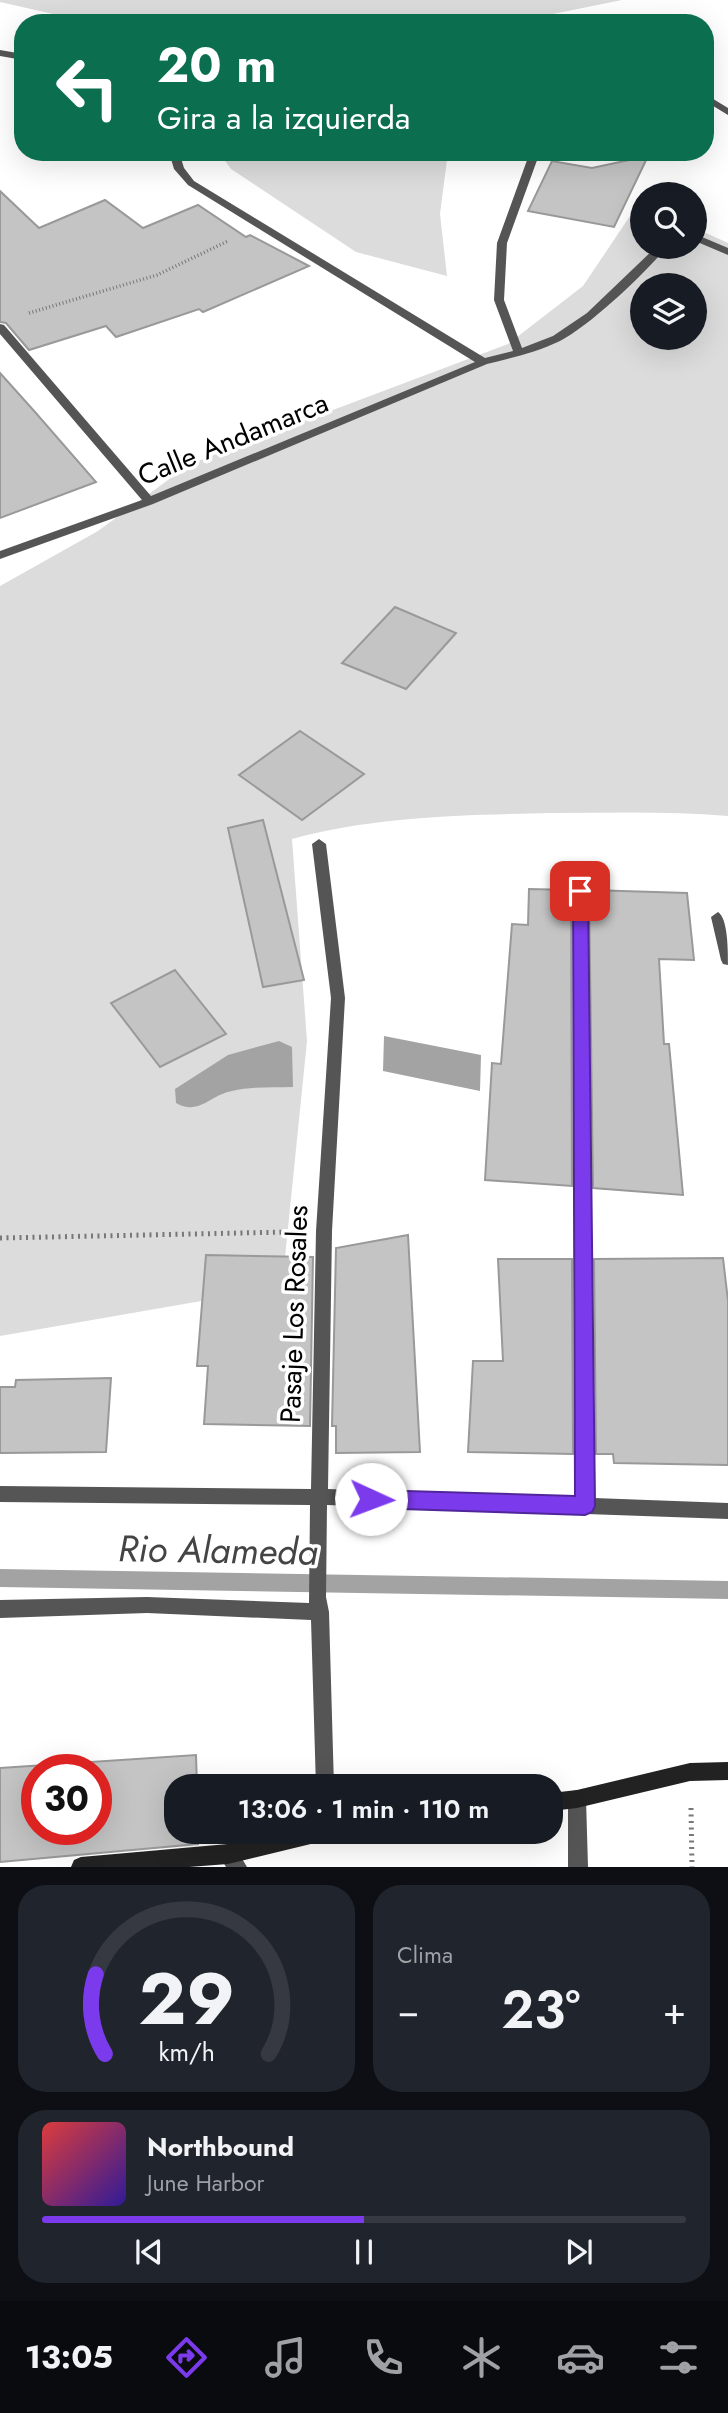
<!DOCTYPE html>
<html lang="es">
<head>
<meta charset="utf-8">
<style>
	:root { --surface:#171b24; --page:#20242c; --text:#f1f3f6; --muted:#9ea1a6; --line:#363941; --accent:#7c3aed }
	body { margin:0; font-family:Jost,sans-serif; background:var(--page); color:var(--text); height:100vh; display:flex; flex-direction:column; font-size:26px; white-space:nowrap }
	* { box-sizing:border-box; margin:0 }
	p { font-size:23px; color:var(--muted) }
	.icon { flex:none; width:38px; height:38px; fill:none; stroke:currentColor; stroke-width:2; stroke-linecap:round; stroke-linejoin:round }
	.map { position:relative; height:1867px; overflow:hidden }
	.drawer { display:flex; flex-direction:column; gap:18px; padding:18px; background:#0d0f14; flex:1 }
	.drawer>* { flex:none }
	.banner { position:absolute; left:14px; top:14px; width:700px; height:147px; border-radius:28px; box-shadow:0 7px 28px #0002; background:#0b6e4f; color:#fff; overflow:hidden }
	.tools { position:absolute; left:630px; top:182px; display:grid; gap:14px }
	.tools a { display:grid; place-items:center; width:77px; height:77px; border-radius:50%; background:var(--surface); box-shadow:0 7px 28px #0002; font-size:35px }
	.speed { position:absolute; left:21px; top:1754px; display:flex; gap:14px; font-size:35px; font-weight:700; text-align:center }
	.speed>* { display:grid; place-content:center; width:91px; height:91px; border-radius:50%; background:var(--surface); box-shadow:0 7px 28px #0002; line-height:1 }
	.speed .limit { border:10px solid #d22; background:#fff; color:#111 }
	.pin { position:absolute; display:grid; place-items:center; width:60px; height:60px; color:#fff; margin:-30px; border-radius:14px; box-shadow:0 4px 10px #0006 }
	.me { position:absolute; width:77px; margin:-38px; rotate:92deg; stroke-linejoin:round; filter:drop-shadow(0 0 5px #0008) }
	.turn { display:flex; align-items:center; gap:24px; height:147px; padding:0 28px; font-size:32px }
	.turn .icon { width:91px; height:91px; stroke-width:2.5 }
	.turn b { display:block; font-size:49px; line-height:60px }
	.big { font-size:52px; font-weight:600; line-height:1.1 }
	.drawer .tile { flex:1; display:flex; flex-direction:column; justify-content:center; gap:10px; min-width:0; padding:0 24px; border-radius:28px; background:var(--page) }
	.drawer .dial { align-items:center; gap:0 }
	.dial svg { height:182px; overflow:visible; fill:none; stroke:var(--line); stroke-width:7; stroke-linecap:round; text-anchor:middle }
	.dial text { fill:var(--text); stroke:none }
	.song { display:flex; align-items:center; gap:21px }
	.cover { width:84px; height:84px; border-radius:10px; background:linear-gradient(135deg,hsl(0 70% 55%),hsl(250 70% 35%)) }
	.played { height:7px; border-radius:4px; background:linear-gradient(90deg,var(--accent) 50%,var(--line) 50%) }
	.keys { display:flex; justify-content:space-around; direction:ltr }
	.heat { display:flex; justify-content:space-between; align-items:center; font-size:38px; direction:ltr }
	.drawer .tiles { flex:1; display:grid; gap:18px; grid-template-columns:1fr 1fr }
	.tile:last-child { grid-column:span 2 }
	.trip { position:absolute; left:164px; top:1774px; width:399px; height:70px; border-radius:28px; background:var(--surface); box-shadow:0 7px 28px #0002; font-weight:600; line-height:70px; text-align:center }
	.menu { display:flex; height:112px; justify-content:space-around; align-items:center; background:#090b0e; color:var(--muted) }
	.menu .icon { width:49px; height:49px }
	.menu .active { color:var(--accent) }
	.menu b { font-size:32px; color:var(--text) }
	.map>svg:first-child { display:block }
</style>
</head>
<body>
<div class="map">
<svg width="728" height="1867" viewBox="0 0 728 1867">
	<rect width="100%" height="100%" fill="#fff"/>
	<path fill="#dcdcdc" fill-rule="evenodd" d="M 0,0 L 622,0 L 548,15 L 540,23 L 93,23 L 0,2 Z
		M 219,152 L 448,152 L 440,214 L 447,276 L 356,252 L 231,169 Z
		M 630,216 L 642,217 L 642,247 L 695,247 L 695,228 L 728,243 L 728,816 C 669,811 611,813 552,813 C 466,815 375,816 292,839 L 307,1041 L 282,1287 L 0,1336 L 0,586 L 98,531 L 190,464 L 508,344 L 583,286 ZM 642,285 L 695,285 L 695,338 L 642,338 Z"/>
	<path fill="#a3a3a3" d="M 384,1036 L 481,1055 L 480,1091 L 383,1071 Z
		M 279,1041 L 292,1047 L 293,1087 C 273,1088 251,1086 232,1091 C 210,1095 199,1116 176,1103 L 175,1089 L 228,1055 Z"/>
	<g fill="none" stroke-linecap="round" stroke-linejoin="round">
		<path fill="#a3a3a3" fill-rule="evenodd" d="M 0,1569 L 728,1581 L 728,1599 L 0,1587 Z"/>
	</g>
	<path fill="#c4c4c4" stroke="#999" stroke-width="2" fill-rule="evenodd" d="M 648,156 L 614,227 L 528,211 L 552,161 L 592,168 Z
		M 0,191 L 39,228 L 105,200 L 143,228 L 198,205 L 246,237 L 250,235 L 309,266 L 203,312 L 199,309 L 116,337 L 106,326 L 29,350 L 6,323 L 0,322 Z
		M 0,373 L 35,412 L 96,482 L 0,518 Z
		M 395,607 L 456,633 L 406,689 L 342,663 Z
		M 300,731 L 364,774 L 302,820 L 239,775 Z
		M 263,820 L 304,980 L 263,987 L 228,828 Z
		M 529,889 L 571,890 L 572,1186 L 485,1180 L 492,1063 L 501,1064 L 512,924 L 528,925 Z
		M 589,890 L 687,893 L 694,960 L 659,959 L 664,1044 L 669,1044 L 683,1195 L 593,1188 Z
		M 175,970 L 226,1034 L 160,1067 L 111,1003 Z
		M 408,1235 L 420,1452 L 336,1453 L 336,1426 L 332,1426 L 336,1248 Z
		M 206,1255 L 313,1257 L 310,1426 L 204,1424 L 208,1366 L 197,1366 Z
		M 723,1258 L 728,1301 L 728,1465 L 614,1463 L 613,1454 L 596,1454 L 594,1259 Z
		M 498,1259 L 572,1259 L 573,1454 L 468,1452 L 473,1361 L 503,1361 Z
		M 111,1378 L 106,1452 L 0,1453 L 0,1387 L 15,1387 L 16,1380 Z
		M 196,1755 L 197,1787 L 177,1787 L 177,1832 L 198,1832 L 198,1844 L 0,1862 L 0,1768 ZM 37,1769 L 96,1769 L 96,1829 L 37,1829 Z"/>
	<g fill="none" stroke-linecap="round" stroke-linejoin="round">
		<path stroke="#777" stroke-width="3.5" stroke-dasharray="1 2.5" stroke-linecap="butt" d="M 29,313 L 157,275 L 228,241"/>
		<path stroke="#777" stroke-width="5" stroke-dasharray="2 4.5" stroke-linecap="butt" d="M 0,1238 L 288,1232
			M 691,1808 L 692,1867"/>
		<path fill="#555" fill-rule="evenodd" d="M 577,1790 L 584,1792 L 586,1799 L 588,1867 L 568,1867 L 568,1799 L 570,1792 Z
			M 228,1844 L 235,1847 L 247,1867 L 226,1867 L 218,1854 L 221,1847 Z"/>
		<path fill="#555" fill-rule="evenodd" d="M 0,50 L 23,54 L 23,60 L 0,56 Z
			M 705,94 L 728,108 L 728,115 L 705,101 Z
			M 169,152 L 179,152 L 184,168 L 194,181 L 485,358 L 513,351 L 494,300 L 497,243 L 530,152 L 540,152 L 507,243 L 504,300 L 522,348 L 553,336 L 587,313 L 656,247 L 667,247 C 643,275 592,324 560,341 C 537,352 512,358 487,364 L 153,504 L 0,559 L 0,551 L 142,500 L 0,334 L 0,324 L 4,325 L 151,496 L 475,362 L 188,185 L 174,169 Z
			M 695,234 L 728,248 L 728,255 L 695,241 Z
			M 319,839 L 326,844 L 345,998 L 332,1231 L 328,1489 L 576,1498 L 573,891 L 580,886 L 587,891 L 594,1498 L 728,1503 L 728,1519 L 327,1505 L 326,1597 L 329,1612 L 334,1787 L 316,1787 L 311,1620 L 147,1613 L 0,1618 L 0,1600 L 147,1597 L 309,1603 L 310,1505 L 0,1502 L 0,1486 L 311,1489 L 316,1231 L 331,998 L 312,844 Z
			M 718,912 C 728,918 728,951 728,965 L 723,964 L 721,960 L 711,917 Z"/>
		<path fill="#222" fill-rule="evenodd" d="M 728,1762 L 728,1780 L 690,1781 L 577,1808 L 551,1811 L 551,1793 L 577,1790 L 690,1763 Z
			M 279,1832 L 328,1832 L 326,1839 L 319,1842 L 228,1864 L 189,1867 L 71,1867 L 74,1860 L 81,1857 L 228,1844 Z"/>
	</g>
	<path fill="#7c3aed" stroke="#51269a" stroke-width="2" d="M 580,885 L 588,891 L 595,1506 L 592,1512 L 585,1515 L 371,1508 L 364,1505 L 361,1499 L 364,1492 L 371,1490 L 575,1496 L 573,891 Z"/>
	<g text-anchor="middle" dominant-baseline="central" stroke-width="7" stroke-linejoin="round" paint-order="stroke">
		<g font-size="28" fill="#000" stroke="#fff">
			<text transform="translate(233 439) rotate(-22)">Calle Andamarca</text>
			<text transform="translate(294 1314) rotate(-88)">Pasaje Los Rosales</text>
		</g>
		<g font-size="37" font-style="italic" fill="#444" stroke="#fff">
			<text transform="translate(218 1550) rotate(1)">Rio Alameda</text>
		</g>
	</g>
</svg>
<div class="tools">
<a><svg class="icon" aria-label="search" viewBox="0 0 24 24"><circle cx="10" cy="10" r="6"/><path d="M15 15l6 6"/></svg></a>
<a><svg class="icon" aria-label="layers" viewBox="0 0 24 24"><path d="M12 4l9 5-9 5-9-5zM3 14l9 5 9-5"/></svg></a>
</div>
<div class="speed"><div class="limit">30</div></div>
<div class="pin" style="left:580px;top:891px;background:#d93025"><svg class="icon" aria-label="arrive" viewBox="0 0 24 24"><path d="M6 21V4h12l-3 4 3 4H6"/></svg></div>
<svg class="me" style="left:371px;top:1499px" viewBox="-20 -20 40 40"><circle r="19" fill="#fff"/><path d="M0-13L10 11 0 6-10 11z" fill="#7c3aed"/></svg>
<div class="trip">13:06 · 1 min · 110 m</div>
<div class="banner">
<div class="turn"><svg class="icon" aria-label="left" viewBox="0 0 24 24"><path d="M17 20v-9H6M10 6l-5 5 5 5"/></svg><div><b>20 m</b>Gira a la izquierda</div></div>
</div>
</div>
<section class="drawer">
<div class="tiles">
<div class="tile dial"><svg viewBox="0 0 100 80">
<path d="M14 69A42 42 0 1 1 86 69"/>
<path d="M14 69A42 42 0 0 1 10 34" stroke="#7c3aed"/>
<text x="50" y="56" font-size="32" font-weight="700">29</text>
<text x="50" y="72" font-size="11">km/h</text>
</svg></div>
<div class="tile"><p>Clima</p>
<div class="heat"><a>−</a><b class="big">23°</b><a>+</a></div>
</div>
<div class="tile">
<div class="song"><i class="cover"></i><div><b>Northbound</b><p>June Harbor</p></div></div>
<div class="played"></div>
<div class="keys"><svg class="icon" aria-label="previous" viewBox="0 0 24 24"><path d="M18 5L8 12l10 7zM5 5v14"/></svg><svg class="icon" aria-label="pause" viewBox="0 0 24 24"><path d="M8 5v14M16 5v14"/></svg><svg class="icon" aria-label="next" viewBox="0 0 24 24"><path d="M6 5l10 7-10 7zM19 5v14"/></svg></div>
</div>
</div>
</section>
<nav class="menu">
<b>13:05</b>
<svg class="icon active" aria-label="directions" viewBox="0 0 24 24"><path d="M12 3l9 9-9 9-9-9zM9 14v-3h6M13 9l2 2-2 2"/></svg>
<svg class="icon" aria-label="music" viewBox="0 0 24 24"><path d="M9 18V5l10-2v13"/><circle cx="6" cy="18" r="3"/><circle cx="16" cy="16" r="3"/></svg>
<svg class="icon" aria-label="phone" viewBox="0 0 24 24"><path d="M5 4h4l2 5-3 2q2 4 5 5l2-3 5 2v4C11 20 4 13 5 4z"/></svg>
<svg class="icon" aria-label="climate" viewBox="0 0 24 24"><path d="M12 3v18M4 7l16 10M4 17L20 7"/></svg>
<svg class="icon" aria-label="car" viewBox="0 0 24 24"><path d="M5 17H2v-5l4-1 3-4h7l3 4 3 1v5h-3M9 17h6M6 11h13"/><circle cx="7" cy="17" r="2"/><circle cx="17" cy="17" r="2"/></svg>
<svg class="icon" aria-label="filters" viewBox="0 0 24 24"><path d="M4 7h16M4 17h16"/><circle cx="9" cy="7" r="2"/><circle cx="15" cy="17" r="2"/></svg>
</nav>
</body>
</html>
